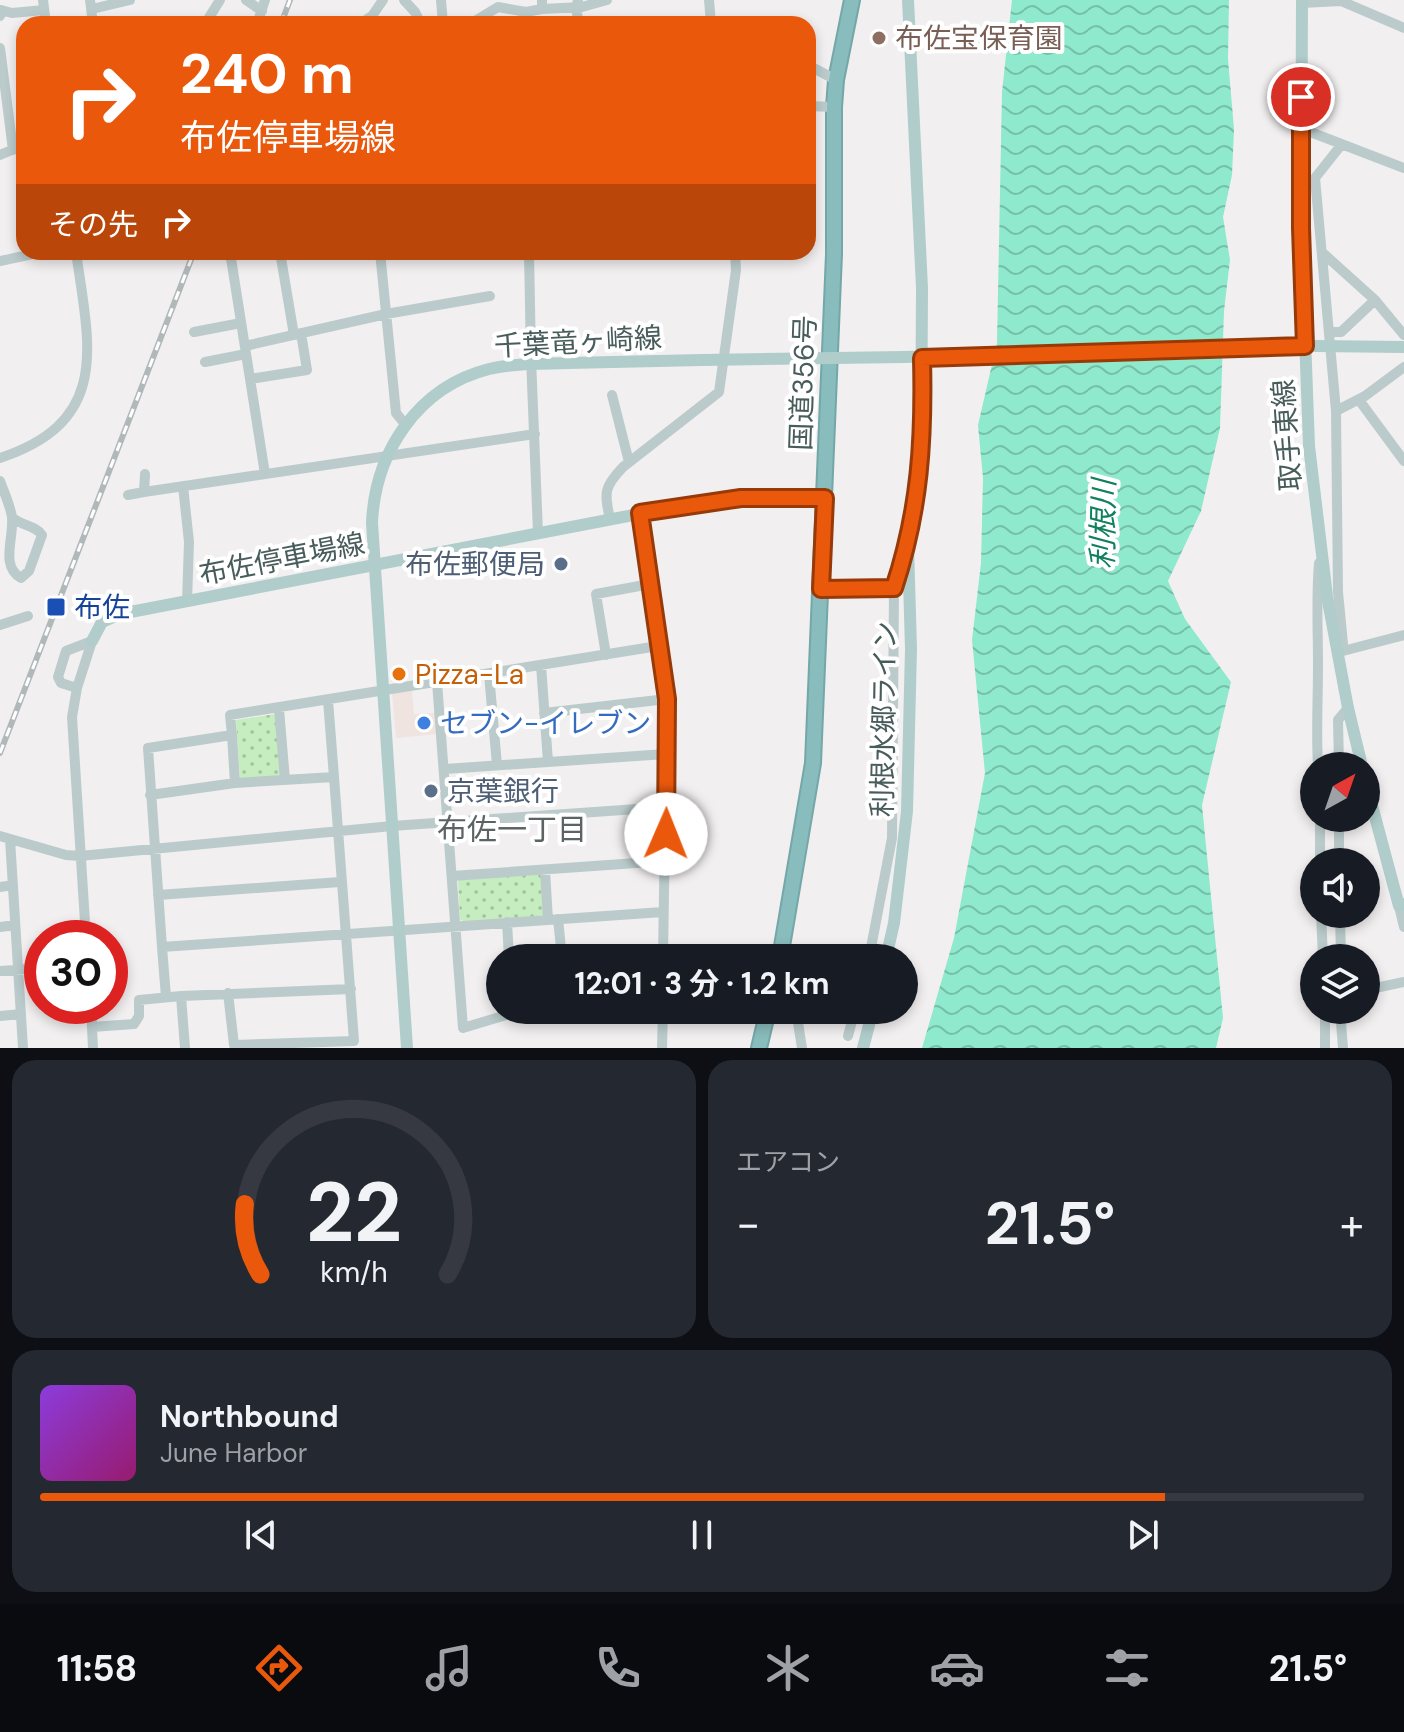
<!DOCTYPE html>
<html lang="ja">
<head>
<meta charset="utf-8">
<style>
	:root { --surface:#171b24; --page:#242831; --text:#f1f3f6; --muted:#9ea1a6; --line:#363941; --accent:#ea580c }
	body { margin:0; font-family:"DM Sans","Noto Sans JP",sans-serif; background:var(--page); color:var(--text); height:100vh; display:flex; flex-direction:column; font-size:30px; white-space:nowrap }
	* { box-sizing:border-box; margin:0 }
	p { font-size:26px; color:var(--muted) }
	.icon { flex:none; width:44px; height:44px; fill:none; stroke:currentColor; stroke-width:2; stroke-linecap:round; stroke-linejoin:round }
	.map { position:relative; height:1048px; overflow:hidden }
	.sheet { display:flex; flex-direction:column; gap:12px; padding:12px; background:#0d0f14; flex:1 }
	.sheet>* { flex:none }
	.guide { position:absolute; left:16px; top:16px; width:800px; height:244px; border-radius:24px; box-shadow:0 4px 12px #0003; background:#ea580c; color:#fff; overflow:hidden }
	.needle { width:52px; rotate:40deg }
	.fabs { position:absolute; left:1300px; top:752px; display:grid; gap:16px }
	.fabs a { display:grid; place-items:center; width:80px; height:80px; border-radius:50%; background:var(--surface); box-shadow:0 4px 12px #0003; font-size:40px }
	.speed { position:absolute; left:24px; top:920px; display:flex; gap:16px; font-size:40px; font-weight:700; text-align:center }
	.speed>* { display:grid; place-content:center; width:104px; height:104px; border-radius:50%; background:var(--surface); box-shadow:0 4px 12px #0003; line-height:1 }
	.speed .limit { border:12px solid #d22; background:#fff; color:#111 }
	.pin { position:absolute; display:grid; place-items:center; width:68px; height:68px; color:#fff; margin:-34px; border:4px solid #fff; border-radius:50%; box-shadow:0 2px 8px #0007 }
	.me { position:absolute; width:88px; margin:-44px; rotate:1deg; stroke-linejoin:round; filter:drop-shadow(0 0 6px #0008) }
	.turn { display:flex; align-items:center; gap:28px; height:168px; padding:0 32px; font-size:36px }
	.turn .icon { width:104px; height:104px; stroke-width:2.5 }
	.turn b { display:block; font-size:56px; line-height:68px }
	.then { display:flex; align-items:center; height:76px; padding:0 32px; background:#0003; gap:16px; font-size:30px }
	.big { font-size:60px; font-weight:700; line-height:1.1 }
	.sheet .widget { flex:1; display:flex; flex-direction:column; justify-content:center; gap:12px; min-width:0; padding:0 28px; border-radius:24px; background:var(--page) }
	.sheet .dial { align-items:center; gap:0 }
	.dial svg { height:208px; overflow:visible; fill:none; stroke:var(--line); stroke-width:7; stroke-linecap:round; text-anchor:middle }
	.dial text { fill:var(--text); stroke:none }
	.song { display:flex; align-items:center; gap:24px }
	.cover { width:96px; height:96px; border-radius:12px; background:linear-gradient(135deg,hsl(270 70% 55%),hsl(320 70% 35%)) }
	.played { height:8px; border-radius:4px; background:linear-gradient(90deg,var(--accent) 85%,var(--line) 85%) }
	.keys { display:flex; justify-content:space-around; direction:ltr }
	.heat { display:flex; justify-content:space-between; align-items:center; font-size:44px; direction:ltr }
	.sheet .tiles { flex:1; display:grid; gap:12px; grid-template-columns:1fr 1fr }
	.widget:last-child { grid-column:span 2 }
	.trip { position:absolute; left:486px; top:944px; width:432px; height:80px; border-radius:40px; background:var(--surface); box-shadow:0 4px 12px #0003; font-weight:700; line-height:80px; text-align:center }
	.dock { display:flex; height:128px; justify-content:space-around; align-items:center; background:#090b0e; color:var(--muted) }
	.dock .icon { width:56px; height:56px }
	.dock .active { color:var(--accent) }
	.dock b { font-size:36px; color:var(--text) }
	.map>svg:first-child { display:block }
</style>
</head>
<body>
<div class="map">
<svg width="1404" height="1048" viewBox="0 0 1404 1048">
	<defs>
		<pattern id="green-dots" width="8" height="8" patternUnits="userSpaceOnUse" patternTransform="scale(2)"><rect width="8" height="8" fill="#c5edbf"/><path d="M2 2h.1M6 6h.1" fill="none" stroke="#a2c39e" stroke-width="1.8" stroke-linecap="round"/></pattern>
		<pattern id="water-waves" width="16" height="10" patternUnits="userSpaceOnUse" patternTransform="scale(2)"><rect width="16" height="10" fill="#8ee9cd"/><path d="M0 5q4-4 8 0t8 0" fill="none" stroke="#76c0a9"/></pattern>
	</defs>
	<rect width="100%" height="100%" fill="#f2eff0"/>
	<path fill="#f0e4e0" d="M 412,689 L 414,714 L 436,713 L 438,734 L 396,738 L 392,692 Z"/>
	<path fill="url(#green-dots)" d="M 276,714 L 281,777 L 240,779 L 236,720 Z
		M 543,874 L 546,916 L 464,922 L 460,919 L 458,880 Z"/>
	<path fill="url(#water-waves)" d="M 1012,0 L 1229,0 L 1228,59 L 1234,129 L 1232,175 L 1223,217 L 1230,260 L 1224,311 L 1220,428 L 1201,511 L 1168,581 L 1185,619 L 1231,682 L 1202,805 L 1223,1018 L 1216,1048 L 922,1048 L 954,938 L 985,773 L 972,640 L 981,563 L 983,478 L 978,425 L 997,343 L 1002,92 Z"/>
	<path fill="#f2eff0" d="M 1227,339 L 1226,358 L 1022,363 L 987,366 L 992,348 L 1117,347 Z"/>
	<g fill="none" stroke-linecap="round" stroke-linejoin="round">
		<defs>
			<path id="highway" d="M 780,958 L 813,763 L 834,254 L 834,107 L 836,80 L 852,0
				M 759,1048 L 768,1010"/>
		</defs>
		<use href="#highway" stroke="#74a7a8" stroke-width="18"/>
		<path stroke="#bbcbcb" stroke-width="10" d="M 43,0 L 46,24
			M 90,0 L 93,24
			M 246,0 L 262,11
			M 404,0 L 415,12 L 421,24
			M 441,0 L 443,24
			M 542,0 L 542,9 L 582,7 L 607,0
			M 578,0 L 576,8 L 579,24
			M 709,0 L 711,24
			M 1302,3 L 1341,1 L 1404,28
			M 92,9 L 130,0
			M 0,16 L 1,10 L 12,13 L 44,10
			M 205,24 L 220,0
			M 257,24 L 265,0
			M 360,24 L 372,16 L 383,0
			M 470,24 L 498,7 L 526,12 L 542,9
			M 0,48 L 13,150
			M 808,65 L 836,80
			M 808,106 L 834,107
			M 1300,128 L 1404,168
			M 0,155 L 24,145
			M 230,252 L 265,474
			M 280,252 L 294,335
			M 380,252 L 396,413 L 405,424
			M 529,252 L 531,358 L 538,533
			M 1324,254 L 1375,300 L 1404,335
			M 0,261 L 42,252
			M 194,332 L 241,323
			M 1330,332 L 1341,332 L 1375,300
			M 245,346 L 386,314 L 490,296
			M 205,362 L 246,354
			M 250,379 L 307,370 L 301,333
			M 612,395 L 629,462
			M 1359,400 L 1404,461
			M 1336,411 L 1365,396 L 1404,367
			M 0,458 C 112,421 89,345 76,252
			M 0,481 C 4,492 10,505 12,517 C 14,539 0,566 21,578 L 29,571 L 42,535 C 35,525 21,526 12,517
			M 183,486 L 189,542 L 187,602
			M 144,492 L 535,434
			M 128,495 L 144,492 L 145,474
			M 640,513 L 667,699 L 663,958
			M 610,519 C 604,492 604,487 623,467 L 719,392 L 736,270 L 735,252
			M 821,589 L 894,588
			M 0,625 L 28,616
			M 658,646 L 230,715 L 232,735 L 148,748 L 162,947 L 663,912
			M 1339,652 L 1343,644 L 1338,592 L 1336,411 L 1315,178 L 1342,144
			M 1339,652 L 1404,635
			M 606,655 L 596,594 L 650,584
			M 541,665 L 548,762
			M 489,674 L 497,765
			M 437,682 L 463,1028 L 523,1010
			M 77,688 L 61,683 L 58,677 L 66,651 L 92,641
			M 279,709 L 285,780
			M 544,713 L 667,699
			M 232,735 L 235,783 L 334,777 L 328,700
			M 1318,766 C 1316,732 1318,699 1318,665 C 1318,630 1316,597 1319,563
			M 1339,766 L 1338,720 L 1348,708
			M 445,769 L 666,754
			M 150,795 L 235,783
			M 1320,818 L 1320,862
			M 1339,818 L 1339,862
			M 0,836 L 66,855 L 80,856 L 392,826 L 666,807
			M 10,839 L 23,1048
			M 545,870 L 548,920
			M 452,876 L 665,861
			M 0,887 L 13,885
			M 158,895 L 340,882
			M 1399,906 L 1404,927
			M 1321,914 L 1323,958
			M 1340,914 L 1341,958
			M 558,919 L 562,958
			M 507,922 L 509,958
			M 0,927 L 15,925
			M 86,938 L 72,717 L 77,688 L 92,641
			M 162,947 L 166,997
			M 869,958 L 892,838 L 894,588 L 906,552
			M 0,971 L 42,968
			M 1366,990 L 1404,982
			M 228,993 L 234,1045 L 354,1041 L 334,777
			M 181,996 L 351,989
			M 91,1006 L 93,1048
			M 796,1010 L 802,1048
			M 1325,1010 L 1325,1048
			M 1340,1010 L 1343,1048
			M 0,1016 L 21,1014
			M 92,1027 L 134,1024 L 139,1016 L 139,1000 L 181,996 L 185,1048
			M 848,1036 L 855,1010
			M 662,1048 L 663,1010"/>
		<path stroke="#b0cdcc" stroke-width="12" d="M 1302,0 L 1301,228 L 1309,446 L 1327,596 L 1348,708 L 1362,766
			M 904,357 L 1313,346
			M 92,641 L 102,622 L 120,614 L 680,506 L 741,498 L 825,498
			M 1366,783 L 1399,906 L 1404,904
			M 886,958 L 894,923 L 907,811 L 911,649 L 908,546 L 921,469 L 922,288 L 908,0
			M 407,1048 L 372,523 C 375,452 418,387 489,369 C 514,363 541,364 568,363 C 612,362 657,361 702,360
			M 863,1048 L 873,1010"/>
		<use href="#highway" stroke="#89bcbc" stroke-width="14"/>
		<defs>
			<path id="rail" d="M 281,24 L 290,0
				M 0,753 L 194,252"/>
		</defs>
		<use href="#rail" stroke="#b1b8b9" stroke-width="6"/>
		<use href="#rail" stroke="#fff" stroke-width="3" stroke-dasharray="9" stroke-linecap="butt"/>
		<path stroke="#b0cdcc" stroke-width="12" d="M 1315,346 L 1404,347
			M 702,360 L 904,357"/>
	</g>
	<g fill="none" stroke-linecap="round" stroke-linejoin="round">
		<defs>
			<path id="route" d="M 666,834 L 667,699 L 640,513 L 741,498 L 825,498 L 821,589 L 894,588 C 920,509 924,440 922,358 L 1305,346 L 1301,228 L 1301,97"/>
		</defs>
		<use href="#route" stroke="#983908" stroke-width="20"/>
		<use href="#route" stroke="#ea580c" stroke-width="14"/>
	</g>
	<circle fill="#8d6e63" stroke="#fff" stroke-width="3" cx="879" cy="38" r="8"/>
	<g fill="#5c6f8a" stroke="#fff" stroke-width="3">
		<circle cx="561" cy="564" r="8"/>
		<circle cx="431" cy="791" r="8"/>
	</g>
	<rect fill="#1a4fb4" stroke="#fff" stroke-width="3" x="46" y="597" width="20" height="20" rx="4"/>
	<circle fill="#e8710a" stroke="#fff" stroke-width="3" cx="399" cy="674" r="8"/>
	<circle fill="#3f7fe0" stroke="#fff" stroke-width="3" cx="424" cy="723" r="8"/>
	<g text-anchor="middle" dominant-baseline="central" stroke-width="8" stroke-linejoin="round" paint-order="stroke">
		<g font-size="28" fill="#785e54" stroke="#fff" text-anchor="start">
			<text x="895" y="38">布佐宝保育園</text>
		</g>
		<g font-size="28" fill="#485c5b" stroke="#fff">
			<text transform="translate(578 342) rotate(-3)">千葉竜ヶ崎線</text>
			<text transform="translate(803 383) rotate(-88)">国道356号</text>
			<text transform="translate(1287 435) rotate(-94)">取手東線</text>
			<text transform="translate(282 559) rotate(-11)">布佐停車場線</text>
			<text transform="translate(884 719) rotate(-89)">利根水郷ライン</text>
		</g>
		<g font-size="28" fill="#4e5e75" stroke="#fff" text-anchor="end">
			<text x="545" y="564">布佐郵便局</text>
			<text x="447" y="791" text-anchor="start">京葉銀行</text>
		</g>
		<g font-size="28" fill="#164399" stroke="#fff" text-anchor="start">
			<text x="74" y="607">布佐</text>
		</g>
		<g font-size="28" fill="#c56008" stroke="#fff" text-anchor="start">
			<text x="415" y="674">Pizza-La</text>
		</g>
		<g font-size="28" fill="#366cbe" stroke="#fff" text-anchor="start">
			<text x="440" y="723">セブン-イレブン</text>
		</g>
		<g font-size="30" font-style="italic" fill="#11805e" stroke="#fff">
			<text transform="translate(1103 524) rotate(-89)">利根川</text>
		</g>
		<g font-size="30" fill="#5c6364" stroke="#fff">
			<text x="512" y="829">布佐一丁目</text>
		</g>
	</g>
</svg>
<div class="fabs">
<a><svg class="needle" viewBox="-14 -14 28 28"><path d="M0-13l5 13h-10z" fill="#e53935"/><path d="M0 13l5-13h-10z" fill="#9ea1a6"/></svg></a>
<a><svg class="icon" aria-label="sound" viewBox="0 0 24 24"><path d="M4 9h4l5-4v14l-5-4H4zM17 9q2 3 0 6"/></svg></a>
<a><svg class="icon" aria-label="layers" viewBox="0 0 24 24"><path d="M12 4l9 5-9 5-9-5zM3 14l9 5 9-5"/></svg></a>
</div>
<div class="speed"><div class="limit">30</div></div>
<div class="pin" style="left:1301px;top:97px;background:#d93025"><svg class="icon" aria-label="arrive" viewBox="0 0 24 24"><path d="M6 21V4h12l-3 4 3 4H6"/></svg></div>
<svg class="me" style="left:666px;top:834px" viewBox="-20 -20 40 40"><circle r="19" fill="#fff"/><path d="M0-13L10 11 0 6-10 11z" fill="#ea580c"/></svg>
<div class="trip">12:01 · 3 分 · 1.2 km</div>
<div class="guide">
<div class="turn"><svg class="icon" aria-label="right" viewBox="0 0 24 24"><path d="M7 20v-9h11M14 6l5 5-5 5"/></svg><div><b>240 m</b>布佐停車場線</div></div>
<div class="then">その先<svg class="icon" aria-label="right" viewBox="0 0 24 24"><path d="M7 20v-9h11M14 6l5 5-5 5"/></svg></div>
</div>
</div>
<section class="sheet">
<div class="tiles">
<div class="widget dial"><svg viewBox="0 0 100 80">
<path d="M14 69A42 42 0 1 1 86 69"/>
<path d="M14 69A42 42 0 0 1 8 42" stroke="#ea580c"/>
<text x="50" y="56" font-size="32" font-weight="700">22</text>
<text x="50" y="72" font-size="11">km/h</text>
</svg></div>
<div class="widget"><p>エアコン</p>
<div class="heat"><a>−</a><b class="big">21.5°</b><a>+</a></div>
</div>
<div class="widget">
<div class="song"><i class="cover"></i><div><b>Northbound</b><p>June Harbor</p></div></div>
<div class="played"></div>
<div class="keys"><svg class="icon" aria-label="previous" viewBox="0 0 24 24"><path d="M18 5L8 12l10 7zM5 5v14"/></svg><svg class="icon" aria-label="pause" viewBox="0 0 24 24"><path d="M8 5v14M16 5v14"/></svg><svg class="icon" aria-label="next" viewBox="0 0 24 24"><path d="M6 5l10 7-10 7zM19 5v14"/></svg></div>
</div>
</div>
</section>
<nav class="dock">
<b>11:58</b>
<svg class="icon active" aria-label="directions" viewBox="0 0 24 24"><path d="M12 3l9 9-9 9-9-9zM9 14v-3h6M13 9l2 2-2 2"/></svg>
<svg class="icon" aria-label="music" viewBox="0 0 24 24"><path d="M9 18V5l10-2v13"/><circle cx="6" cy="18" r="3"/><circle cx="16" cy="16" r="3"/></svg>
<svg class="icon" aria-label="phone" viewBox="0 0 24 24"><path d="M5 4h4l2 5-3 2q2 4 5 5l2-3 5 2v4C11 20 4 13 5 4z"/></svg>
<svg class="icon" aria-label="climate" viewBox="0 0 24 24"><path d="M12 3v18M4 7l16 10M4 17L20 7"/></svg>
<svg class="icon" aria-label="car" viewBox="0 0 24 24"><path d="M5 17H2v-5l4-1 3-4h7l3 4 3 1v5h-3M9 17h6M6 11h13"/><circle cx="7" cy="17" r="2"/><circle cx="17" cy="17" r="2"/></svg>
<svg class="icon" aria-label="filters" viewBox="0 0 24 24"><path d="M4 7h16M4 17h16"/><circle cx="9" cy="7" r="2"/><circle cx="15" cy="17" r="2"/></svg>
<b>21.5°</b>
</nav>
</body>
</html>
